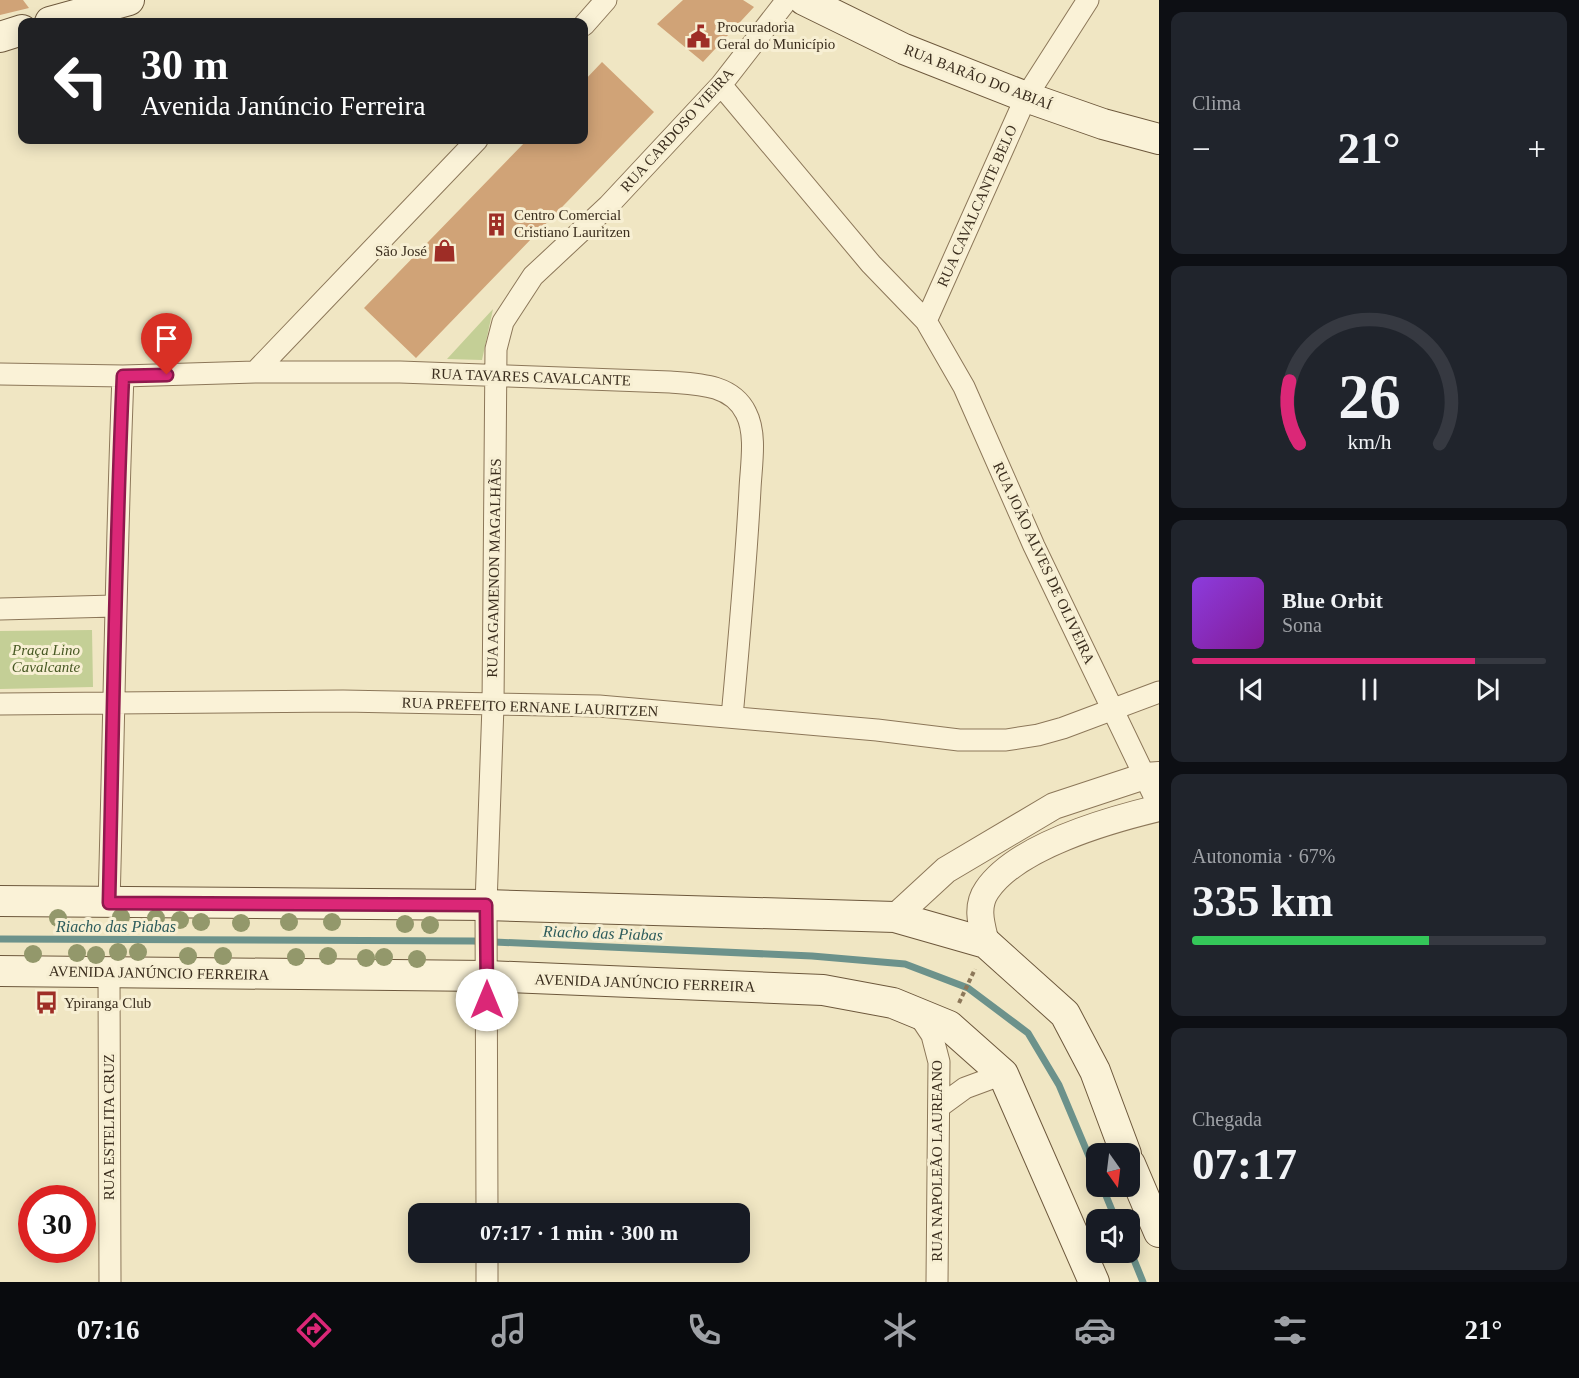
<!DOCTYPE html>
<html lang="pt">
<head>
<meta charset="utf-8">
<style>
	:root { --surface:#171b24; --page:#20242c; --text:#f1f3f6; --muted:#9ea1a6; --line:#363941; --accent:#db2777 }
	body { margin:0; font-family:"Times New Roman",serif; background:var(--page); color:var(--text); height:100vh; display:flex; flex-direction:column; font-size:22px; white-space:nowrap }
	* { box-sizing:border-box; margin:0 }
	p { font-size:20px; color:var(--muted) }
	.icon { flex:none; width:33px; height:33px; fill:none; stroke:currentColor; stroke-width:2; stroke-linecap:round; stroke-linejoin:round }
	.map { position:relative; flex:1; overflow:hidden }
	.drawer { display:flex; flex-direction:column; gap:12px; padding:12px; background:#0d0f14; width:420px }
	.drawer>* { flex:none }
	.banner { position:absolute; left:18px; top:18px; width:570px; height:126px; border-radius:12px; box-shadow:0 3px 15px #0003; background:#202124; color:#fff; overflow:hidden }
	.needle { width:39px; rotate:166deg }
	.tools { position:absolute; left:1086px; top:1143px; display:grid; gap:12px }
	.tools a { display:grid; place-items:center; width:54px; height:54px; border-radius:12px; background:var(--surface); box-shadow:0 3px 15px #0003; font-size:30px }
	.speed { position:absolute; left:18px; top:1185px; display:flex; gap:12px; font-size:30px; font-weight:700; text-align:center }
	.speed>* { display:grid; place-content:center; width:78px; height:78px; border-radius:50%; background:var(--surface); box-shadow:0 3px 15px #0003; line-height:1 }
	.speed .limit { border:9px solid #d22; background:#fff; color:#111 }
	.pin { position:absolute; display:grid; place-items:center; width:51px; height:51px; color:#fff; margin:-62px -26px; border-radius:50% 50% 50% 0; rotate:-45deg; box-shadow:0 0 6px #0007 }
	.pin .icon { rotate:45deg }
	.me { position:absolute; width:66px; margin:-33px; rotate:0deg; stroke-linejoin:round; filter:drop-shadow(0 0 4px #0008) }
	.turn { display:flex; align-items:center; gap:21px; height:126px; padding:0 24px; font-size:27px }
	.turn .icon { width:78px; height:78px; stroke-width:2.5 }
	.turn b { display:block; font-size:42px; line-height:51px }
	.big { font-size:45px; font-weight:700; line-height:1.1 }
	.drawer .widget { flex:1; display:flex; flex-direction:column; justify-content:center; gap:9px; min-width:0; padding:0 21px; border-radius:12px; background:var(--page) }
	.drawer .dial { align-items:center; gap:0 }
	.dial svg { height:156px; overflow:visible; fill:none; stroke:var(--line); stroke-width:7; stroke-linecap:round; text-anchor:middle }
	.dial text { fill:var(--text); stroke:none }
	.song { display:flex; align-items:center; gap:18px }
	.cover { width:72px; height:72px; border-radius:9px; background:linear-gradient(135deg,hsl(270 70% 55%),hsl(290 70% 35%)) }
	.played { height:6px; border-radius:3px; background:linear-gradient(90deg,var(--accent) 80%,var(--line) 80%) }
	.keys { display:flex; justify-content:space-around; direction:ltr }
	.heat { display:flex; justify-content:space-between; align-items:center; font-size:33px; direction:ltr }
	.charge { height:9px; border-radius:4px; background:linear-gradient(90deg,#34c759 67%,var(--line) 0) }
	.trip { position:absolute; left:408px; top:1203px; width:342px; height:60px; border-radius:12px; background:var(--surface); box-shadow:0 3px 15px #0003; font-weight:700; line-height:60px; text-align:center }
	.tabs { display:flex; height:96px; justify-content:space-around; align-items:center; background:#090b0e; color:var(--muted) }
	.tabs .icon { width:42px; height:42px }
	.tabs .current { color:var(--accent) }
	.tabs b { font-size:27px; color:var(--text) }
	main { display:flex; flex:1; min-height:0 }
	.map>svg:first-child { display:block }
</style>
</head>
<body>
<main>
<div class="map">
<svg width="1159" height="1282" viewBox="0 0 1159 1282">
	<rect width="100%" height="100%" fill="#f0e6c3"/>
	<path fill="#c4cf96" d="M 493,309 L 482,360 L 447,359 Z
		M 92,630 L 93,687 L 0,689 L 0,631 Z"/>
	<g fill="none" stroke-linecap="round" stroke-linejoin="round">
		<path stroke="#6c928b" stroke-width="7" d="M 0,939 L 473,941 L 812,956 L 905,964 L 968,988 L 1028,1033 L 1059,1085 L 1096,1173
			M 1102,1186 L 1116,1220
			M 1130,1250 L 1143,1282"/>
	</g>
	<path fill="#d0a377" d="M 0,0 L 23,0 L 29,8 L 0,15 Z
		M 683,0 L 743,0 L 754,7 L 703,62 L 657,24 Z
		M 602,62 L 654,112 L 416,358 L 364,308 L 527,140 L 584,140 L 584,81 Z"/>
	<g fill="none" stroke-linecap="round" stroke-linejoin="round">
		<defs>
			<path id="minor" d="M 584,25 L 606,0
				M 721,85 L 871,264 L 926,321 L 964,387 L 1034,546 L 1159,806
				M 926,321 L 1026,97 L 1088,0
				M 255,372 L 477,140
				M 0,374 L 123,376 L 255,372 L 400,372 L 670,382 C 697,384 732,384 746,413 C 757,434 751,466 750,489 C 746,565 739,641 732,717
				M 0,609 L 114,606
				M 0,704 L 343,701 L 599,706 L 877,730 L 959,740 L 1006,740 L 1038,735 L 1063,728 L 1159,692
				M 109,903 C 114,727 116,552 123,376
				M 109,972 L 110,1282
				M 916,1011 L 932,1035 L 939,1062 L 937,1282
				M 939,1107 L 965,1088 L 1003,1074
				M 487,1214 L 486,905 L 493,705 L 496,349 L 503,322 L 533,276 L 608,206 L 721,85 L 787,0
				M 487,1252 L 487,1282"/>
			<path id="tertiary" d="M 895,917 L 946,870 L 1054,806 L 1145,776 L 1159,775
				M 986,943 C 982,926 975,907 987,890 C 1017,846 1109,820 1159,808"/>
			<path id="secondary" d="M 804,0 L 904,49 L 1026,97 L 1103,124 L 1159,139
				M 50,22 L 129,0
				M 0,37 L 22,30
				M 0,901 L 486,905 L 895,917 L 986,943 L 1065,1014 L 1095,1071 L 1126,1154
				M 0,971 L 487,976 L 823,990 L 893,1003 L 949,1026 L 1003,1074 L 1094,1282
				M 1130,1164 L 1159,1232"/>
		</defs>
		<use href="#minor" stroke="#8c7759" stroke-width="23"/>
		<use href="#tertiary" stroke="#8c7759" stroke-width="28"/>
		<use href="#secondary" stroke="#6d583c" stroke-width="32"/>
		<path stroke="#8c7759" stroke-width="4" stroke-dasharray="4.5 3" stroke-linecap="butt" d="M 959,1003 L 975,969"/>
		<use href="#minor" stroke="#faf2d7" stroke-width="21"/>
		<use href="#tertiary" stroke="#faf2d7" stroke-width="26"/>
		<use href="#secondary" stroke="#faf2d7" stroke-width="30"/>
	</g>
	<g fill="#93986b">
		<circle cx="121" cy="917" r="9"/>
		<circle cx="58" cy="918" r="9"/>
		<circle cx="156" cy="918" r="9"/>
		<circle cx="180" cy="920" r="9"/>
		<circle cx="201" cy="922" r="9"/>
		<circle cx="289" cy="922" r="9"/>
		<circle cx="332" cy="922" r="9"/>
		<circle cx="241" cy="923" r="9"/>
		<circle cx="405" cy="924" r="9"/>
		<circle cx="430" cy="925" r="9"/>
		<circle cx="118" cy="952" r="9"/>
		<circle cx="138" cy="952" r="9"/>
		<circle cx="77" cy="953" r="9"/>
		<circle cx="33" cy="954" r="9"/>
		<circle cx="96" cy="955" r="9"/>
		<circle cx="188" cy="956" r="9"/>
		<circle cx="223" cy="956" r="9"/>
		<circle cx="328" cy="956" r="9"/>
		<circle cx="296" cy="957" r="9"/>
		<circle cx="384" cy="957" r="9"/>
		<circle cx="366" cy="958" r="9"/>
		<circle cx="417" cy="959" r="9"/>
	</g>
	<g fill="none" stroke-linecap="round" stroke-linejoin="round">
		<defs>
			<path id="route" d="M 167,375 L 123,376 C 115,552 113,727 109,903 L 486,905 L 487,1000"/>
		</defs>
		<use href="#route" stroke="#8e194d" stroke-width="15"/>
		<use href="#route" stroke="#db2777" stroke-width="10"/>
	</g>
	<defs>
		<symbol id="civic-bare" viewBox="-9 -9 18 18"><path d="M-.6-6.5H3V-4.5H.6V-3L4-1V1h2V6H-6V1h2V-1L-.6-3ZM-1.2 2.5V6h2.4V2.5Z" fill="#9e2d26" stroke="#f7efd3" stroke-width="2.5" paint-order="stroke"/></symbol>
		<symbol id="building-bare" viewBox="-9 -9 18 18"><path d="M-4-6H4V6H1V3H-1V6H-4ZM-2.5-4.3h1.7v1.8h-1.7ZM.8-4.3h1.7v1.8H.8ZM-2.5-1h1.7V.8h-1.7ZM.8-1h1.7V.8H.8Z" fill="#9e2d26" stroke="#f7efd3" stroke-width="2.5" paint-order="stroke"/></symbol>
		<symbol id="shop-bare" viewBox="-9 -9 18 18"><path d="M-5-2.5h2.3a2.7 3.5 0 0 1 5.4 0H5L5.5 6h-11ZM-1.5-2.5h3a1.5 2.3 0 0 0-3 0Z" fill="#9e2d26" stroke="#f7efd3" stroke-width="2.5" paint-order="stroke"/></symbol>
		<symbol id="bus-bare" viewBox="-9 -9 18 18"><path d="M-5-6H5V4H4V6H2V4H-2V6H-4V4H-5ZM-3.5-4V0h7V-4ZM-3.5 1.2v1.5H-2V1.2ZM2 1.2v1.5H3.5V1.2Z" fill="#9e2d26" stroke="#f7efd3" stroke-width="2.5" paint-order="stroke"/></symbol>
	</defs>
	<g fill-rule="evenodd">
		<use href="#civic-bare" x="682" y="20" width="33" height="33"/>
		<use href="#building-bare" x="480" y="208" width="33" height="33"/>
		<use href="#shop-bare" x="428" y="234" width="33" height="33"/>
		<use href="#bus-bare" x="30" y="986" width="33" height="33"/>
	</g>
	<g text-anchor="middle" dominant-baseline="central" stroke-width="6" stroke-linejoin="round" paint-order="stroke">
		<g font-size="15" fill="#3b2e1e" stroke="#f7efd3" text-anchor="start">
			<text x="717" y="27">Procuradoria<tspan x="717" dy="17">Geral do Município</tspan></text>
			<text x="514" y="215">Centro Comercial<tspan x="514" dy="17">Cristiano Lauritzen</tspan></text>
			<text x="427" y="251" text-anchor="end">São José</text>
			<text x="64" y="1003">Ypiranga Club</text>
		</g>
		<g font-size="15" fill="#3b2e1e" stroke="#f7efd3">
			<text transform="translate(978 77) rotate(21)">RUA BARÃO DO ABIAÍ</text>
			<text transform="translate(677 130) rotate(-48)">RUA CARDOSO VIEIRA</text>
			<text transform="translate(977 206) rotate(-66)">RUA CAVALCANTE BELO</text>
			<text transform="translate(531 377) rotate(2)">RUA TAVARES CAVALCANTE</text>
			<text transform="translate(1044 563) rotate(65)">RUA JOÃO ALVES DE OLIVEIRA</text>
			<text transform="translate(494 568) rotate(-89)">RUA AGAMENON MAGALHÃES</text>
			<text transform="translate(530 707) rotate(2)">RUA PREFEITO ERNANE LAURITZEN</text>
			<text transform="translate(159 973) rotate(1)">AVENIDA JANÚNCIO FERREIRA</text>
			<text transform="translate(645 983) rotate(2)">AVENIDA JANÚNCIO FERREIRA</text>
			<text transform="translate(109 1127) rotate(-90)">RUA ESTELITA CRUZ</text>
			<text transform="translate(937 1161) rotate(-90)">RUA NAPOLEÃO LAUREANO</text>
		</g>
		<g font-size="15" font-style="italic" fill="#475823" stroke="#f7efd3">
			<text x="46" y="650">Praça Lino<tspan x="46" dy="17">Cavalcante</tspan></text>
		</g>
		<g font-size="16" font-style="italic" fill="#2c5b5b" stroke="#f7efd3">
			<text x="116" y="926">Riacho das Piabas</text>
			<text transform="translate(603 933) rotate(2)">Riacho das Piabas</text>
		</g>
	</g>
</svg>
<div class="tools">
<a><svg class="needle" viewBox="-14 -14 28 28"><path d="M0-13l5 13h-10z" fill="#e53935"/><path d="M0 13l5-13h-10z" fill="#9ea1a6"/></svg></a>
<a><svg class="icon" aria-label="sound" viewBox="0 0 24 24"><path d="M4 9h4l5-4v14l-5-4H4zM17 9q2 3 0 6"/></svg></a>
</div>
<div class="speed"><div class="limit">30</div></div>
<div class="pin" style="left:167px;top:375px;background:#d93025"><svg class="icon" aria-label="arrive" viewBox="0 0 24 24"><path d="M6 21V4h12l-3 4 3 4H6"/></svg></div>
<svg class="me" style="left:487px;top:1000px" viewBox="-20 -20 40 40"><circle r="19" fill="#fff"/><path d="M0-13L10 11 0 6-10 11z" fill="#db2777"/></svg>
<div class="trip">07:17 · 1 min · 300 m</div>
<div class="banner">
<div class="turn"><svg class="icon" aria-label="left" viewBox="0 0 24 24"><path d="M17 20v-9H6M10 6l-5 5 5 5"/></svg><div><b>30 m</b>Avenida Janúncio Ferreira</div></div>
</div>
</div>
<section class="drawer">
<div class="widget"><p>Clima</p>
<div class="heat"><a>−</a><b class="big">21°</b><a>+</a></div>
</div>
<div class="widget dial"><svg viewBox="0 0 100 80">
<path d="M14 69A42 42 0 1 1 86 69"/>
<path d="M14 69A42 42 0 0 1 9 37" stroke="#db2777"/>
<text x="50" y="56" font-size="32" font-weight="700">26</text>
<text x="50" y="72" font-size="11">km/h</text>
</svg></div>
<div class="widget">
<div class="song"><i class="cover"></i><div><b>Blue Orbit</b><p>Sona</p></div></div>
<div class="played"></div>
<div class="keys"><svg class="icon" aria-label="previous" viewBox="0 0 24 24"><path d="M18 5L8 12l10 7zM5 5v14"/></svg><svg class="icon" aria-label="pause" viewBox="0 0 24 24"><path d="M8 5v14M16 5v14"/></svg><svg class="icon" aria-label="next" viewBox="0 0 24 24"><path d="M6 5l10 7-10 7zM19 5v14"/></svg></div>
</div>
<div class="widget"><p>Autonomia · 67%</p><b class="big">335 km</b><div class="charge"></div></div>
<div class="widget"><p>Chegada</p><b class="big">07:17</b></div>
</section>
</main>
<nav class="tabs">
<b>07:16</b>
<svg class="icon current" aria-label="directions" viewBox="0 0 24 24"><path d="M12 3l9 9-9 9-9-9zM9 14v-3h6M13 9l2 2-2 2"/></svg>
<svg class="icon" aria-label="music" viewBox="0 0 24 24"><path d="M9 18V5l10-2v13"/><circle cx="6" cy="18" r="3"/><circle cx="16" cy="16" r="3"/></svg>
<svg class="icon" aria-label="phone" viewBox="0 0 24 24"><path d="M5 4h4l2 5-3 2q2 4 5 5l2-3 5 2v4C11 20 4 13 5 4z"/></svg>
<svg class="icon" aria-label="climate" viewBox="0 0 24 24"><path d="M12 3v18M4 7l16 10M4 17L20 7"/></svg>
<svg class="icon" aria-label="car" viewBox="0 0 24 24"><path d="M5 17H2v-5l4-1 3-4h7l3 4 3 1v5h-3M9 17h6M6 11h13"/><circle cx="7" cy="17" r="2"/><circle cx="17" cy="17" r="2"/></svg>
<svg class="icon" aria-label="filters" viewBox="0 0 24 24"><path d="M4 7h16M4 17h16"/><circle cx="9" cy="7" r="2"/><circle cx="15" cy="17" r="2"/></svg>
<b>21°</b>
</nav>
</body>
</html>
